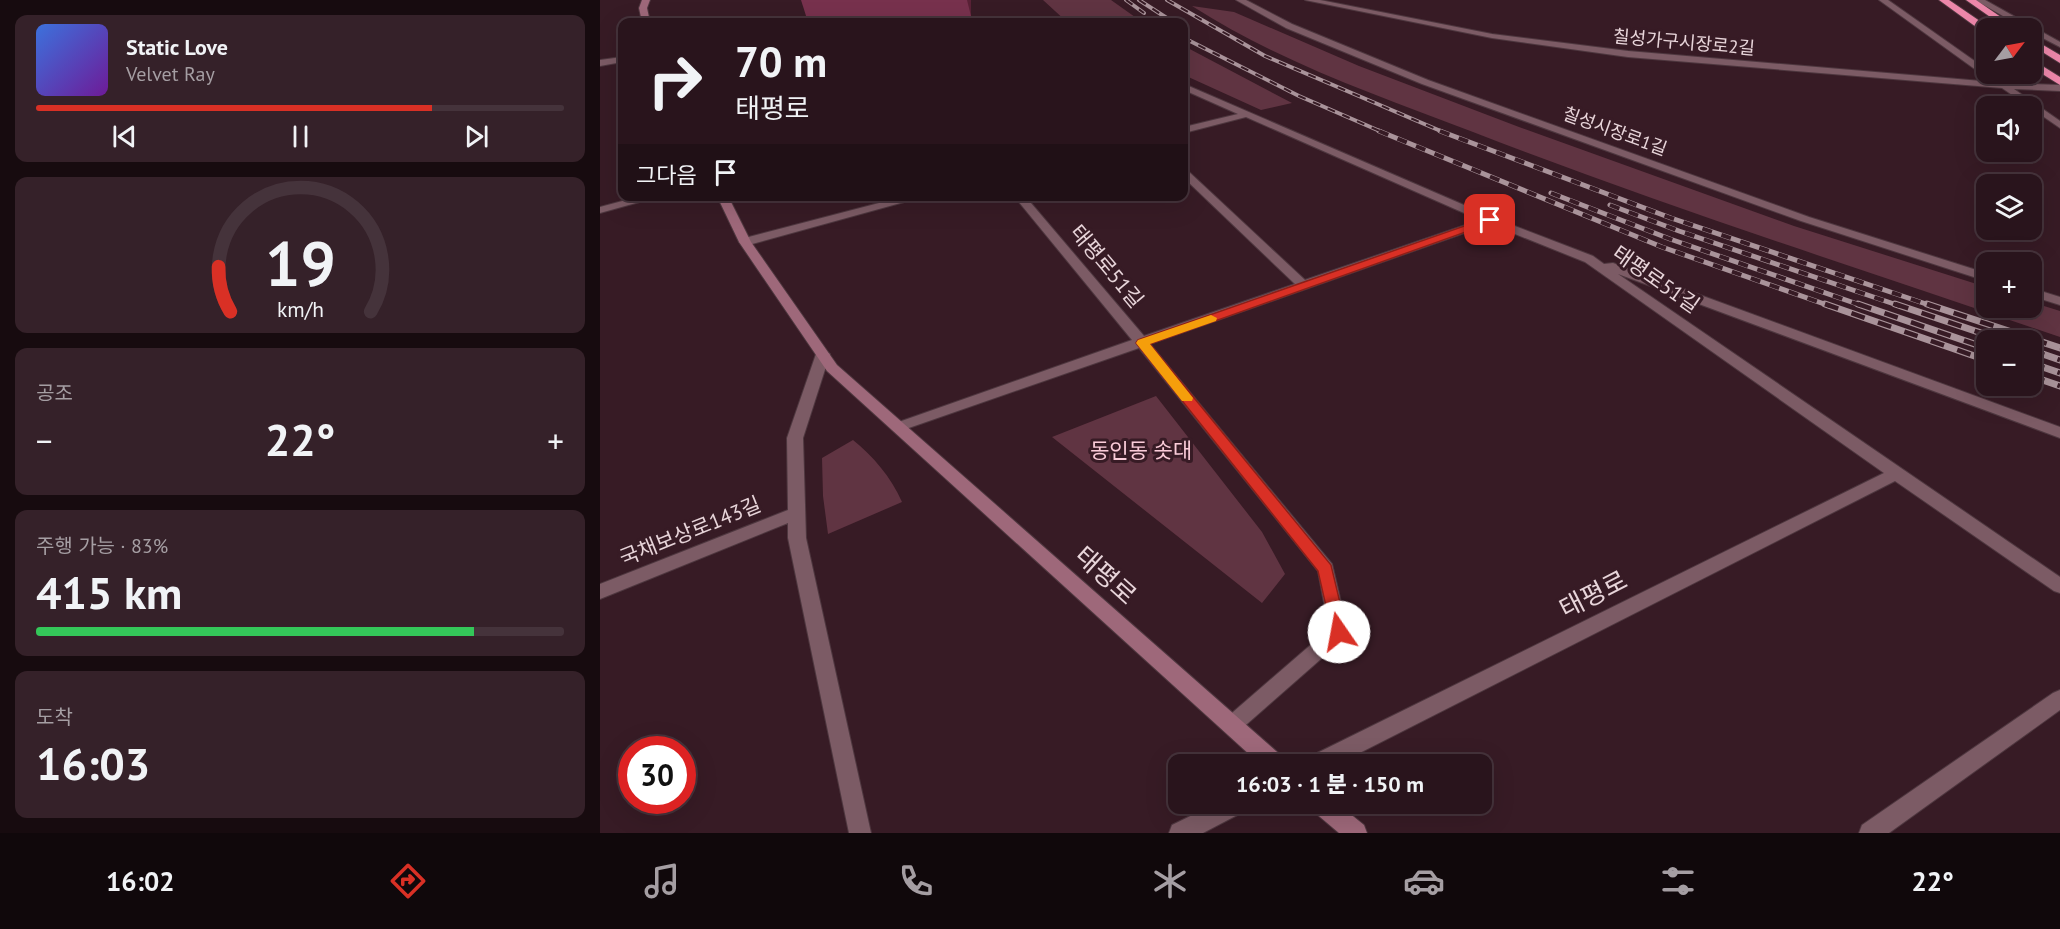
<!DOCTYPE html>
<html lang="ko">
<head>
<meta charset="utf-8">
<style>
	:root { --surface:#29141c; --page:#352129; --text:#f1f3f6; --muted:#a59ea3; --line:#45333b; --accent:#d93025 }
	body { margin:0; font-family:"PT Sans","Noto Sans KR",sans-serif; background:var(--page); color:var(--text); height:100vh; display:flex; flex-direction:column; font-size:22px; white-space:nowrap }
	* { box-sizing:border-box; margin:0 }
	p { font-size:20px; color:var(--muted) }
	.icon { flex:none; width:33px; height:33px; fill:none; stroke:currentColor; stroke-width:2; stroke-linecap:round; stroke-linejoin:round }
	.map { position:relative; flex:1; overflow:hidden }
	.details { display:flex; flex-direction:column; gap:15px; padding:15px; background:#170b0f; width:600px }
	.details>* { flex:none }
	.guide { position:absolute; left:18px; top:18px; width:570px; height:183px; border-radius:12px; box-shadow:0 6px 24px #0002,0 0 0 2px var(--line); background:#29141c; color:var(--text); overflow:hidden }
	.needle { width:39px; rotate:58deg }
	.fabs { position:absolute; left:1376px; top:18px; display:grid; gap:12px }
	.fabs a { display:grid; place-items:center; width:66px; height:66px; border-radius:12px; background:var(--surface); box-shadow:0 6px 24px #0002,0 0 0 2px var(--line); font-size:30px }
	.speed { position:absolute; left:18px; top:736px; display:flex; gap:12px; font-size:30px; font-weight:700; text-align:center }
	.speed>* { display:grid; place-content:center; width:78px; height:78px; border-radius:50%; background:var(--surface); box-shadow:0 6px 24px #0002,0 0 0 2px var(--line); line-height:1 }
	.speed .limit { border:9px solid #d22; background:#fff; color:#111 }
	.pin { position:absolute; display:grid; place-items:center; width:51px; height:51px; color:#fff; margin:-26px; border-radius:12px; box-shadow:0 3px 9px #0006 }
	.me { position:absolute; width:66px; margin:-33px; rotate:348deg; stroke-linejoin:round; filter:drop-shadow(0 0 4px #0008) }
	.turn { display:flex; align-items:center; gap:21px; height:126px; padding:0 18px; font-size:27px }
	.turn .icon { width:78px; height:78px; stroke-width:2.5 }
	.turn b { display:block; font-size:42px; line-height:51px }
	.then { display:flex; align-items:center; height:57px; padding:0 18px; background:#0003; gap:12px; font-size:22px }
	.big { font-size:45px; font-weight:800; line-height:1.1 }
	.details .card { flex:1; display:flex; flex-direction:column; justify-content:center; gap:9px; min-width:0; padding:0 21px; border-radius:12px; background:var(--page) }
	.details .dial { align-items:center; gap:0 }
	.dial svg { height:156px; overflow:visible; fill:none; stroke:var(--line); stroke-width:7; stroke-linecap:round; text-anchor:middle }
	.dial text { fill:var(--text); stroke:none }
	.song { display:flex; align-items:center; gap:18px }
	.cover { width:72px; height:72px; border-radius:9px; background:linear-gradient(135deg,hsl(220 70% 55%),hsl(280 70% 35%)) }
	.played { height:6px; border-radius:3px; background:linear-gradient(90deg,var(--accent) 75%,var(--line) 75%) }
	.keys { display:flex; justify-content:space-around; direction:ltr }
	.heat { display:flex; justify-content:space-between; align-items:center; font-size:33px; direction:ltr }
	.charge { height:9px; border-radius:4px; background:linear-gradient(90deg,#34c759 83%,var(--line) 0) }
	.trip { position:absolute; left:568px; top:754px; width:324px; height:60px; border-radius:12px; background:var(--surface); box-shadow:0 6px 24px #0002,0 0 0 2px var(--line); font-weight:800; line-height:60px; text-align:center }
	.tabs { display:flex; height:96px; justify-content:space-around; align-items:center; background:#10080b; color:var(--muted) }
	.tabs .icon { width:42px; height:42px }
	.tabs .on { color:var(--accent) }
	.tabs b { font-size:27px; color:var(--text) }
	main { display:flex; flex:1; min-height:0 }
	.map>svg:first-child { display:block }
</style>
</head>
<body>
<main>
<section class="details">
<div class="card">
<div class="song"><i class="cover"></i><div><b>Static Love</b><p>Velvet Ray</p></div></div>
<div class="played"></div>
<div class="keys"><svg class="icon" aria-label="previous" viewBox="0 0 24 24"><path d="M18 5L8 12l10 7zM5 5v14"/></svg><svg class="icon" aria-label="pause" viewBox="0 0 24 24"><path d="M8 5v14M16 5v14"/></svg><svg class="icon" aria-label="next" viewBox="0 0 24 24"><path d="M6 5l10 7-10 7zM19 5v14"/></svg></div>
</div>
<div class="card dial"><svg viewBox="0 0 100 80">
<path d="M14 69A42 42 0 1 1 86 69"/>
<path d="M14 69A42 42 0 0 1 8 46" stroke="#d93025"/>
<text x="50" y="56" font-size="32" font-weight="700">19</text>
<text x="50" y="72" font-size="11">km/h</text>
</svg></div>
<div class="card"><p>공조</p>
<div class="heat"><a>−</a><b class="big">22°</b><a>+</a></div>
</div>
<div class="card"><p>주행 가능 · 83%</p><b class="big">415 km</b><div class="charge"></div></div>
<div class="card"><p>도착</p><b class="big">16:03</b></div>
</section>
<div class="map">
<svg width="1460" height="833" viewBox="0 0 1460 833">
	<rect width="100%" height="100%" fill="#371b25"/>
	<path fill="#603442" d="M 443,0 L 511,0 L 542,22 L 467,22 Z
		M 592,6 L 634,12 L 759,66 L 919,127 L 1194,226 L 1386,287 L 1386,308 L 1431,308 L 1431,302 L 1460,311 L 1460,337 C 1264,270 1066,207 873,132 C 776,95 679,62 592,6 Z
		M 584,46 L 692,103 L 661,110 L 584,75 Z
		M 556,396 L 662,532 L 685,574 L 662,603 L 452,437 Z
		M 253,440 C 273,456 291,477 302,502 L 228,534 L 223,496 L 222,458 Z"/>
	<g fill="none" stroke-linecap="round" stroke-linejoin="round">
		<defs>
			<path id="street" d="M 636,0 L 646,0 L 692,24 L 828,80 L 1209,217 L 1386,273 L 1386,281 L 1201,221 L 822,84 L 686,28 Z
				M 705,0 L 720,0 L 892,34 L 1028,51 L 1405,83 L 1460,85 L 1460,91 L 1414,89 L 1460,121 L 1460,128 L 1402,88 L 1028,57 L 892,38 Z
				M 1279,0 L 1288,0 L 1386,69 L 1386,74 L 1390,74 L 1383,75 Z
				M 1375,0 L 1385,0 L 1460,42 L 1460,47 L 1431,32 L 1431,28 L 1424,28 Z
				M 431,20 L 449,20 L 453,22 L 427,22 Z
				M 22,57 L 22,62 L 0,66 L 0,60 Z
				M 584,84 L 894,218 L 993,256 L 1004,264 L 1013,263 L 1460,427 L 1460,438 L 1018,274 L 1460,577 L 1460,593 L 1454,591 L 1295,481 L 736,765 L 704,765 L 707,758 L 1284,473 L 985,262 L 890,224 L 550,344 L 732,564 L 748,632 L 746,637 L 639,731 L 632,734 L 625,731 L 622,725 L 625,719 L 729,629 L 718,571 L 539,348 L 303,430 L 293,430 L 290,427 L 293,424 L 532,340 L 414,196 L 425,196 L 544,336 L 695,284 L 584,178 L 584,170 L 588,171 L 705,280 L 880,220 L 646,117 L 584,133 L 584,127 L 638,114 L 584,90 Z
				M 41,196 L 61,196 L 0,213 L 0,207 Z
				M 306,196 L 326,196 L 145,246 L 139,242 L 141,239 Z
				M 1431,288 L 1460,297 L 1460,305 L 1431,296 Z
				M 223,350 L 230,354 L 203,438 L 206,538 L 271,833 L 249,833 L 188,538 L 188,523 L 0,599 L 0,584 L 188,510 L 187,438 L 216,354 Z
				M 1460,690 L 1460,710 L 1289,833 L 1259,833 L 1262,825 L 1453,693 Z
				M 615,804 L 648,804 L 645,811 L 603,833 L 569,833 L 572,825 Z"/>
			<path id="secondary" d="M 42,0 L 50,0 L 47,8 L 50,22 L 42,22 L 39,8 Z
				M 117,196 L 128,196 L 151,242 L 237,365 L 684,758 L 687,765 L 661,765 L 227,371 L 139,242 Z
				M 710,804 L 738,804 L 764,825 L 767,833 L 739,833 L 713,811 Z"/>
			<path id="highway" d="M 1339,0 L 1349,0 L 1390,28 L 1386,28 L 1386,33 L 1383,32 Z
				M 1366,0 L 1376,0 L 1417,28 L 1406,28 Z
				M 1431,38 L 1460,55 L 1460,63 L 1431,45 Z
				M 1431,59 L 1460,77 L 1460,85 L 1431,67 Z"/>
		</defs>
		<use href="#street" stroke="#4e373f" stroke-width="2"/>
		<use href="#secondary" stroke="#4e373f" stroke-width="2"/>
		<use href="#highway" stroke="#4e373f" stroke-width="2"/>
		<use href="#street" fill="#7c5b65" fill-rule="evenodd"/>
		<use href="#secondary" fill="#9e687a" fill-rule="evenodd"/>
		<use href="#highway" fill="#ed87aa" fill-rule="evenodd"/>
		<defs>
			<path id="rail-far2" d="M 526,0 L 544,13
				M 539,0 L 573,22
				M 567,0 L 665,56 L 843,132
				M 584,38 L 699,96 L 782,132"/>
			<path id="rail-far1" d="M 779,131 L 1062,247 L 1230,306
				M 840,131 L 1071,218 L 1332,306
				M 951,193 L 1070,239 L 1263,306
				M 1010,205 L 1079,231 L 1300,306"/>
			<path id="rail" d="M 1225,304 L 1386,360
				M 1258,304 L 1386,348
				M 1295,304 L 1402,340
				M 1327,304 L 1460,348
				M 1431,350 L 1460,360
				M 1431,363 L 1460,373
				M 1431,376 L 1460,386"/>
		</defs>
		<use href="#rail-far2" stroke="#a9939a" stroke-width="4"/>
		<use href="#rail-far1" stroke="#a9939a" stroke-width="5"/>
		<use href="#rail" stroke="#a9939a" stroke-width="7"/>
		<use href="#rail-far2" stroke="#371b25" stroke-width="2" stroke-dasharray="8" stroke-linecap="butt"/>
		<use href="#rail-far1" stroke="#371b25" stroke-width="4" stroke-dasharray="10" stroke-linecap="butt"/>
		<use href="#rail" stroke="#371b25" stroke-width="4.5" stroke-dasharray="14" stroke-linecap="butt"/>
	</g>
	<path fill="#77314d" d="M 201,0 L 371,0 L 371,16 L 208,22 Z"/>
	<path fill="#592136" d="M 367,0 L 371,0 L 371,16 Z"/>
	<path fill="#d93025" stroke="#8d1f18" stroke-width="1.5" d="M 890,217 L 895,220 L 894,222 L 550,344 L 731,565 L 747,632 L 745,637 L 739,639 L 733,637 L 718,571 L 536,343 L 538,340 Z"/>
	<path fill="#f59e0b" d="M 611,315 L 617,318 L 616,321 L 550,344 L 593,398 L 592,401 L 582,401 L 536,343 L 538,340 Z"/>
	<g text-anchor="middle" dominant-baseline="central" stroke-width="6" stroke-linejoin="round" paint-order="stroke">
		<g font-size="18" fill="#e8d5da" stroke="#371b25">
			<text transform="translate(1084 42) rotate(5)">칠성가구시장로2길</text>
			<text transform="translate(1015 131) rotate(20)">칠성시장로1길</text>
		</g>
		<g font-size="21" fill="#e8d5da" stroke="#371b25">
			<text transform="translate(507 266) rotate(50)">태평로51길</text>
			<text transform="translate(1056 279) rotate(35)">태평로51길</text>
			<text transform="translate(90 531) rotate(-22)">국채보상로143길</text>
		</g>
		<g font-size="21" fill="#fbccd9" stroke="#371b25">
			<text x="541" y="450">동인동 솟대</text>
		</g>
		<g font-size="26" fill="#e8d5da" stroke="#371b25">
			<text transform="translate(506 575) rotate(42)">태평로</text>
			<text transform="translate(993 594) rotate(-27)">태평로</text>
		</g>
	</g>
</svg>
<div class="fabs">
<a><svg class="needle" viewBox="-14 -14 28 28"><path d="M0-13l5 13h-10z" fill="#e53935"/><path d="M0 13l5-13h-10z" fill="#a59ea3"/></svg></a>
<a><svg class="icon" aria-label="sound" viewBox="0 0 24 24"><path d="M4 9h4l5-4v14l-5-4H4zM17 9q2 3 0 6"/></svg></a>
<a><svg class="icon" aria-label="layers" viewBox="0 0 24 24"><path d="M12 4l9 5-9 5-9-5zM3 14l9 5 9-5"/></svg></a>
<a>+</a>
<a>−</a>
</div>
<div class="speed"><div class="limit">30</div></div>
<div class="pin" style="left:890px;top:220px;background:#d93025"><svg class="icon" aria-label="arrive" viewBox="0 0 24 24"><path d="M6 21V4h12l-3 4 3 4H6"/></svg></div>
<svg class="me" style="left:739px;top:632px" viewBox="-20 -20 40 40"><circle r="19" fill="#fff"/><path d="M0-13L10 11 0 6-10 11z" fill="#d93025"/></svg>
<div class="trip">16:03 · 1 분 · 150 m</div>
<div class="guide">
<div class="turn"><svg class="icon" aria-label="right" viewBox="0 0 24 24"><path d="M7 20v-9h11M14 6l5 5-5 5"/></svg><div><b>70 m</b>태평로</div></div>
<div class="then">그다음<svg class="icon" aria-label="arrive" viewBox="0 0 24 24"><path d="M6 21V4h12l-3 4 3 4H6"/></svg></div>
</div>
</div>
</main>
<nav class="tabs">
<b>16:02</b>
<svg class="icon on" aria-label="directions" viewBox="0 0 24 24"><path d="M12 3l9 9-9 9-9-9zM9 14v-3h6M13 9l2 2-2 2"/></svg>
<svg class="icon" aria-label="music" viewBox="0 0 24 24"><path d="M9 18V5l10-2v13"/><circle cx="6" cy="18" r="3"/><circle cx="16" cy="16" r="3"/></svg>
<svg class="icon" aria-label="phone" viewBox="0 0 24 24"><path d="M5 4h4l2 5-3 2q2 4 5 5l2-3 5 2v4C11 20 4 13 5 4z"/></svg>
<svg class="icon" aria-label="climate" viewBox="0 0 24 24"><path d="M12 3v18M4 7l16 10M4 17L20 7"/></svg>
<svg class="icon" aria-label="car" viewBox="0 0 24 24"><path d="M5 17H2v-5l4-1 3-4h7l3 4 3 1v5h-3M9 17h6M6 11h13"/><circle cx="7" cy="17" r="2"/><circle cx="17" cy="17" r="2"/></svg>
<svg class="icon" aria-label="filters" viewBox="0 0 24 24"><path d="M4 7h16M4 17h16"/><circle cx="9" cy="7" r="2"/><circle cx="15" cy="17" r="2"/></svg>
<b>22°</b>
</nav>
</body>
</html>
